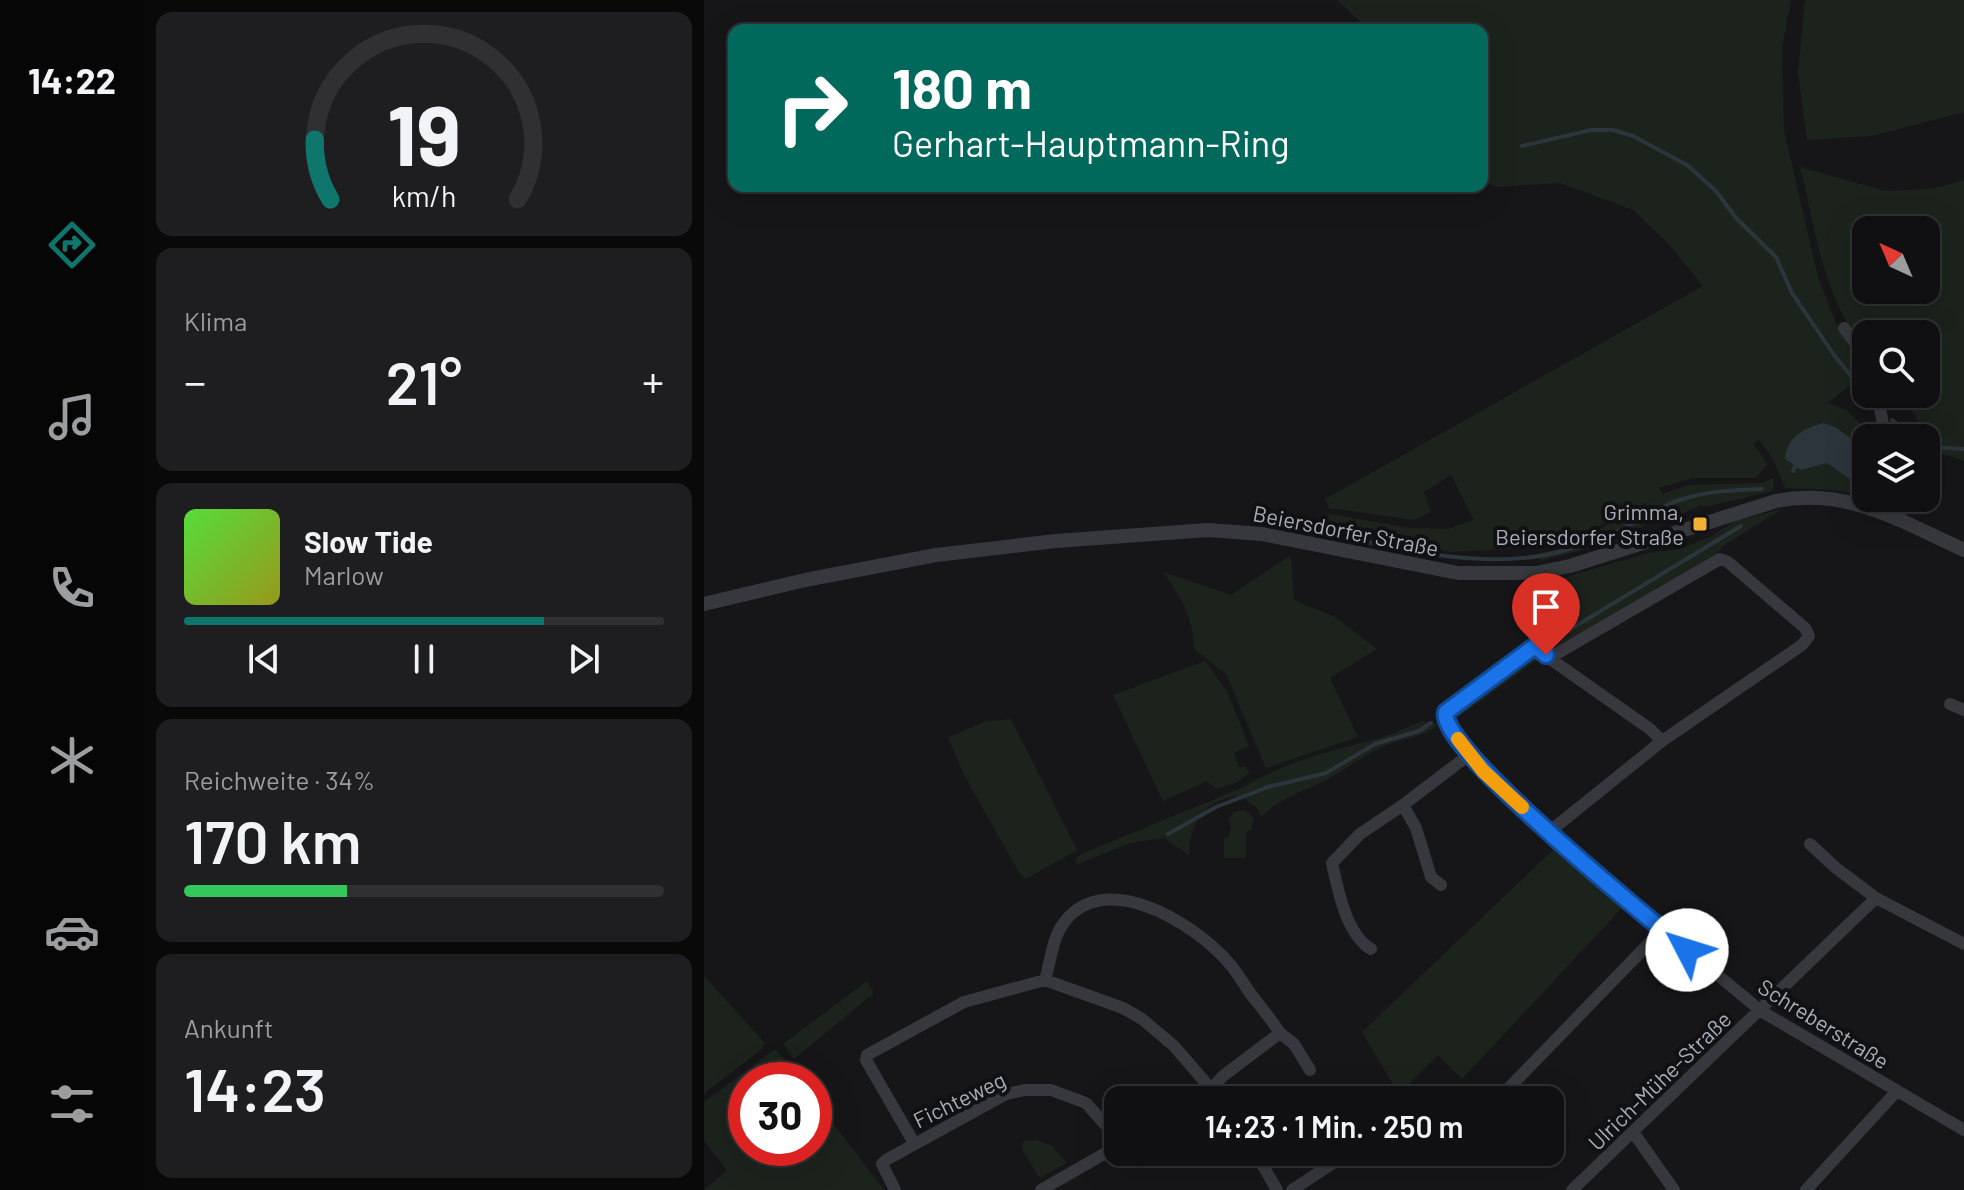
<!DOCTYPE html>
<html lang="de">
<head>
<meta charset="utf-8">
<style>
	:root { --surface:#101012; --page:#1e1e20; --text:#f1f3f6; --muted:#9c9d9f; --line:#303032; --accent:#0f766e }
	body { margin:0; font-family:Barlow,sans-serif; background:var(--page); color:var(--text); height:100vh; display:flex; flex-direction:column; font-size:30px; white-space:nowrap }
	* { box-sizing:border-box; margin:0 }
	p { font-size:26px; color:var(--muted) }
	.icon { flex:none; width:44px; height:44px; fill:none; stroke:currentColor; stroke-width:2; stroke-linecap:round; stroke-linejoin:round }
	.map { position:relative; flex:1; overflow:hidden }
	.sheet { display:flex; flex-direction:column; gap:12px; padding:12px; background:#09090a; width:560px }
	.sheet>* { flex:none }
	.banner { position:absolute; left:24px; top:24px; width:760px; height:168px; border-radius:16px; box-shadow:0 8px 32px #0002,0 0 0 2px var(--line); background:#00695c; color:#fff; overflow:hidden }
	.needle { width:52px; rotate:316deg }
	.controls { position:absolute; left:1148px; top:216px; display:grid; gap:16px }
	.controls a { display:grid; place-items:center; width:88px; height:88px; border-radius:16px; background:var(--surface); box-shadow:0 8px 32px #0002,0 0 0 2px var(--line); font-size:40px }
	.speed { position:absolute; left:24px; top:1062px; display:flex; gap:16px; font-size:40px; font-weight:700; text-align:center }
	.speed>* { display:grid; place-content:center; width:104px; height:104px; border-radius:50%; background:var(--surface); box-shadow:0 8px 32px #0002,0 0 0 2px var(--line); line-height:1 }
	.speed .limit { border:12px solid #d22; background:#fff; color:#111 }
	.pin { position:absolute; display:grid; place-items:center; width:68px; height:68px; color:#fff; margin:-82px -34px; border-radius:50% 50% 50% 0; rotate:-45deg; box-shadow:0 0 8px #0007 }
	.pin .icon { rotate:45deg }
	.me { position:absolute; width:88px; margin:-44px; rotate:310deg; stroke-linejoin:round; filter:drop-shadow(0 0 6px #0008) }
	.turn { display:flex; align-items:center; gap:28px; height:168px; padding:0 32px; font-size:36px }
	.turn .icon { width:104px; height:104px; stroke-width:2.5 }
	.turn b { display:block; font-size:56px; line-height:68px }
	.big { font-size:60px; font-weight:600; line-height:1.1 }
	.sheet .card { flex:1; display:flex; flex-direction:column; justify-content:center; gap:12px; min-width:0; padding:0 28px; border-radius:16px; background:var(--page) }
	.sheet .dial { align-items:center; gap:0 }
	.dial svg { height:208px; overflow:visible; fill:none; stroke:var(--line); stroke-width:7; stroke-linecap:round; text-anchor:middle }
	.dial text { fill:var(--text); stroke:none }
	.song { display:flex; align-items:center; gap:24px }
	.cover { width:96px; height:96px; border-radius:12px; background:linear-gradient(135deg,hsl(110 70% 55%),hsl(60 70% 35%)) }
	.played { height:8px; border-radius:4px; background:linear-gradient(90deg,var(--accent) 75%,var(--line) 75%) }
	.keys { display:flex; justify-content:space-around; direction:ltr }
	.heat { display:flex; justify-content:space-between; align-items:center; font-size:44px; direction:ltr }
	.charge { height:12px; border-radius:6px; background:linear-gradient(90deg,#34c759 34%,var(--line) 0) }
	.trip { position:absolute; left:400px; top:1086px; width:460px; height:80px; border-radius:16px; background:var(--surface); box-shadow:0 8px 32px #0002,0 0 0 2px var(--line); font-weight:600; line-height:80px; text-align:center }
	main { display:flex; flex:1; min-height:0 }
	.tab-bar { display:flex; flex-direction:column; width:144px; justify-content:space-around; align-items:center; background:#060607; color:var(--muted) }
	.tab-bar .icon { width:56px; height:56px }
	.tab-bar .current { color:var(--accent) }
	.tab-bar b { font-size:36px; color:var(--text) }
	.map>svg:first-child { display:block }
</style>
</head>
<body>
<main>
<nav class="tab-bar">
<b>14:22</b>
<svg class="icon current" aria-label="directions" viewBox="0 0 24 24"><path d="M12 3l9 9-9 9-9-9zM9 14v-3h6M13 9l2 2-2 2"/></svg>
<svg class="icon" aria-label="music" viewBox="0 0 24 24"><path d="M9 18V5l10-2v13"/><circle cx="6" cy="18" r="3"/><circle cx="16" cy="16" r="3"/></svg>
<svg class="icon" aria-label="phone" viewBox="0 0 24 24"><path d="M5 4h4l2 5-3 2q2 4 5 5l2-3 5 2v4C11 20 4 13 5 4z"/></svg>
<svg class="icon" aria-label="climate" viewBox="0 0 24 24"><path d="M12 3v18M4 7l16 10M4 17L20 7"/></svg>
<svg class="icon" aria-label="car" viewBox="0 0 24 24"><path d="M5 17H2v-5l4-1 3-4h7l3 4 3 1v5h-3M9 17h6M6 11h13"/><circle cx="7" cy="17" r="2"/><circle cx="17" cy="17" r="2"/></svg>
<svg class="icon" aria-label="filters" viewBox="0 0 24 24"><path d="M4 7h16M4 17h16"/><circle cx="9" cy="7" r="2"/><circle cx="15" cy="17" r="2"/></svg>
</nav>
<section class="sheet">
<div class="card dial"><svg viewBox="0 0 100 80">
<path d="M14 69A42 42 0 1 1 86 69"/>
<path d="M14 69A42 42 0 0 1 8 46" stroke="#0f766e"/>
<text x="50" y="56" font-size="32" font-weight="700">19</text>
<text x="50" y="72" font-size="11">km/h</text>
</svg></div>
<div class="card"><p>Klima</p>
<div class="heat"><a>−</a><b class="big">21°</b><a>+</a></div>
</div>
<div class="card">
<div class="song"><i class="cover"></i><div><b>Slow Tide</b><p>Marlow</p></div></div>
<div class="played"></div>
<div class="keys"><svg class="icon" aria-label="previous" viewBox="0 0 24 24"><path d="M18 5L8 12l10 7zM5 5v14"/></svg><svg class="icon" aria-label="pause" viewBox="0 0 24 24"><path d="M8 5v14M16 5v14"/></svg><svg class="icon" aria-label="next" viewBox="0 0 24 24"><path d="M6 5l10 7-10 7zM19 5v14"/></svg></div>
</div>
<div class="card"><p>Reichweite · 34%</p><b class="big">170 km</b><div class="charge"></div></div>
<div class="card"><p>Ankunft</p><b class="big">14:23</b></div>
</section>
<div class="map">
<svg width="1260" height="1190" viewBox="0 0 1260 1190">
	<rect width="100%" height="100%" fill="#161618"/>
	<path fill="#1c231d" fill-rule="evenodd" d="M 633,0 L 1087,0 L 1078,47 L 1080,130 L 1114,277 L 1134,328 L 1161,373 L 1124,403 L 1143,410 L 1170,438 L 1162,438 L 1162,497 C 1132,487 1111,490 1081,488 L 1069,459 L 1055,440 L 1049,444 L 1064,464 L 1051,478 L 988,478 L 955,488 L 959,494 L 984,485 L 1056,483 L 1070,478 L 1069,489 L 1065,492 L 1001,507 L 998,505 L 967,518 L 960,510 L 945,517 L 945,523 L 913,541 L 835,561 L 837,553 L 863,547 L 954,497 L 854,546 L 748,552 L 701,545 L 611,524 L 616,516 L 626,514 L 706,528 L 744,529 L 770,520 L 747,475 L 720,492 L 727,512 L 710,520 L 625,508 L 621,499 L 999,286 L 962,241 L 929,210 L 856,183 L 793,187 L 778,182 L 778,30 L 665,30 Z
		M 1101,0 L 1260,0 L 1260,112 L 1168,136 L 1103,140 L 1094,73 Z
		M 1096,167 L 1182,191 L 1228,189 L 1260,180 L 1260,461 L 1229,451 L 1200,394 L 1222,394 L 1222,334 L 1162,334 L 1162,351 C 1119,298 1112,232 1096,167 ZM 1162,230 L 1222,230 L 1222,290 L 1162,290 Z
		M 1078,509 L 1018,547 L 1008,560 L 853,646 L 847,645 L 843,641 L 847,623 L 843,601 L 845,591 L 855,579 L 944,553 L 976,549 L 1008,536 L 1031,521 Z
		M 587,555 L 590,600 L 631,617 L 673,649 L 626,678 L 654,737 L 562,768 L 522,674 L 490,649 C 490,620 477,596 459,572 L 527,595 Z
		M 828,656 L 834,659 L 748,722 L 748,714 Z
		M 501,661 L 523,691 L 545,746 L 530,753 L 535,767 L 542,766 L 545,772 C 537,783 524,785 512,789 L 503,781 L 459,801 L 409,695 Z
		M 307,719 L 373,850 L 322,879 L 316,874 L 260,775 L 244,737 L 283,721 Z
		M 719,721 L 734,724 C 721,738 705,737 688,743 C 666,751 648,765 628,777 C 604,790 576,797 557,817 L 554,809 L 536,796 C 501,799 486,821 485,855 L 460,838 L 426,843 L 372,865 L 373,857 L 382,852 L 542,786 C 582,761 628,751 672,739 C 688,735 704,727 719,721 Z
		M 538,810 L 546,813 L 550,821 L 547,829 L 542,833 L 542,858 L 520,858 L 520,838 L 524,838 L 527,829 L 525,819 L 530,812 Z
		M 851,848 L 918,908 L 758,1079 L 734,1055 L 695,1094 L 658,1032 Z
		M 0,976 L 60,1042 L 59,1048 L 0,1094 Z
		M 163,981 L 170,993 L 90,1059 L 79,1044 Z
		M 71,1049 L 87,1066 L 68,1080 L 42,1080 L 42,1148 L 110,1148 L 110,1102 L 112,1101 L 180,1190 L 0,1190 L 23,1170 L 0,1141 L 0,1102 Z
		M 333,1140 L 348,1146 L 363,1163 L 335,1178 L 318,1149 L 319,1141 Z"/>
	<path fill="#2c353c" d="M 1119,423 L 1133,428 L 1160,449 L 1162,474 L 1160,477 L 1146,479 L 1123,463 L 1097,470 L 1081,459 C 1083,437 1099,429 1119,423 Z"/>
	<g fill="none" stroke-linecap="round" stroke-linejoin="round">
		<path stroke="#2c353c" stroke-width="4" d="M 818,146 L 887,130 L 909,130 L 929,136 L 983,165 L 1012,191 L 1032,218 L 1072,257 L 1088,293 L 1130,355 L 1170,404
			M 1188,420 L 1212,438
			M 1222,444 L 1228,447 L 1260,449
			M 1089,471 L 1091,467
			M 614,531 C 689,548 785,573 862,550 C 879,545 897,539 914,531 C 936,521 955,506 979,499 C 1005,491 1031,490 1058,489
			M 852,638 L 1037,526
			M 464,834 L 512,807 L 564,787 L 622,773 L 671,744 L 715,731 L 727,723"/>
		<path stroke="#37383d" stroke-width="12" d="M 1140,328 L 1158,353 L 1162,363
			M 1173,394 L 1182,438
			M 1193,520 L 1203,498
			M 831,646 L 840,628 L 832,573
			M 845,658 L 946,729 L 958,741
			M 1246,704 L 1260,710
			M 699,805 L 712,828 L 727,877 L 737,885
			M 845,832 L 958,741 L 1098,645 L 1105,636 L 1101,628 L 1024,562 L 1016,559 L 845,658 L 831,646 L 742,712 L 740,717 L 742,723 L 779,771 L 845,832 L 891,873 L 1057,1011 L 1260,1130
			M 1106,844 L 1132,868 L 1172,898 L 1260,944
			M 667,949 C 642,934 634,890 628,863 L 656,834 L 699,805 L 766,754
			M 576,1033 L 590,1044 L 606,1070
			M 799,1094 L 958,930
			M 492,1100 L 507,1089 L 520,1100
			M 929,1132 L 970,1190
			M 210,1143 L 162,1060 L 163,1055 L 260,1002 L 341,980 L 419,1008 L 438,1019 L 470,1046 L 507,1089 L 519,1076 L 576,1033 C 567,1019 556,1006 546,993 C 539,983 533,972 525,963 C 490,922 396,865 357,927 C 348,941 346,964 341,980
			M 551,1152 L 573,1190
			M 191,1190 L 178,1164 L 182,1160 L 302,1094 L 321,1090 L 347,1090 L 382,1103 L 414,1139
			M 337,1190 L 414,1146
			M 588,1190 L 646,1152
			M 868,1190 L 1172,898
			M 1102,1190 L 1192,1092"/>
		<path stroke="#37383d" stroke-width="14" d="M 0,604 L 101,580 L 232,555 L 352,541 L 504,530 L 558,534 L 754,573 L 832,573 L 866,566 L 1072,501 C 1144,487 1196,521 1260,550"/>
	</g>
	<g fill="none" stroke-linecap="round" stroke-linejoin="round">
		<defs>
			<path id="route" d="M 842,655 L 831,646 L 742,712 C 731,745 949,922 983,950"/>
		</defs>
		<use href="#route" stroke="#114b97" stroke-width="20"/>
		<use href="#route" stroke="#1a73e8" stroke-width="14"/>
		<path stroke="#f59e0b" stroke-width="14" d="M 754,739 L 779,771 L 818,807"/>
	</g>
	<rect fill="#f2b134" stroke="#111113" stroke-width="3" x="988" y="516" width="16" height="16" rx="4"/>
	<g text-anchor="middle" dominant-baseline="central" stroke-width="8" stroke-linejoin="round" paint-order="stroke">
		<g font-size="22" fill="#a8adb8" stroke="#111113" text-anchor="end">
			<text x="980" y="511">Grimma,<tspan x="980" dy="25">Beiersdorfer Straße</tspan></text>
		</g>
		<g font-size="22" fill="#a8adb8" stroke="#111113">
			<text transform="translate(642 530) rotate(11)">Beiersdorfer Straße</text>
			<text transform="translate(1120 1023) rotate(32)">Schreberstraße</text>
			<text transform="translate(955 1080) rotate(-44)">Ulrich-Mühe-Straße</text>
			<text transform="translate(255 1099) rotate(-26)">Fichteweg</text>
		</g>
	</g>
</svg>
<div class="controls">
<a><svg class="needle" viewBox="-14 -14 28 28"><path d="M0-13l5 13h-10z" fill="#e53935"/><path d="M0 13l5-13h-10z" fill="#9c9d9f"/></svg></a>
<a><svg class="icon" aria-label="search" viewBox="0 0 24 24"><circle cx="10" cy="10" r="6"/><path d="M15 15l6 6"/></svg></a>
<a><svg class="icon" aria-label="layers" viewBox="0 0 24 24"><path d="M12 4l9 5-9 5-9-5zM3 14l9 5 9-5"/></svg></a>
</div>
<div class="speed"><div class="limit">30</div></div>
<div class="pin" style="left:842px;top:655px;background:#d93025"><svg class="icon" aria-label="arrive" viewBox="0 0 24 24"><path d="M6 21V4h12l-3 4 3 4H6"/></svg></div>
<svg class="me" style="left:983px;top:950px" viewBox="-20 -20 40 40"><circle r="19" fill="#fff"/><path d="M0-13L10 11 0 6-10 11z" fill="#1a73e8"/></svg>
<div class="trip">14:23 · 1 Min. · 250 m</div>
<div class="banner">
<div class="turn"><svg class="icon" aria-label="right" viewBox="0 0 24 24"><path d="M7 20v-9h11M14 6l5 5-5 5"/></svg><div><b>180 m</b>Gerhart-Hauptmann-Ring</div></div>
</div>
</div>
</main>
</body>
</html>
